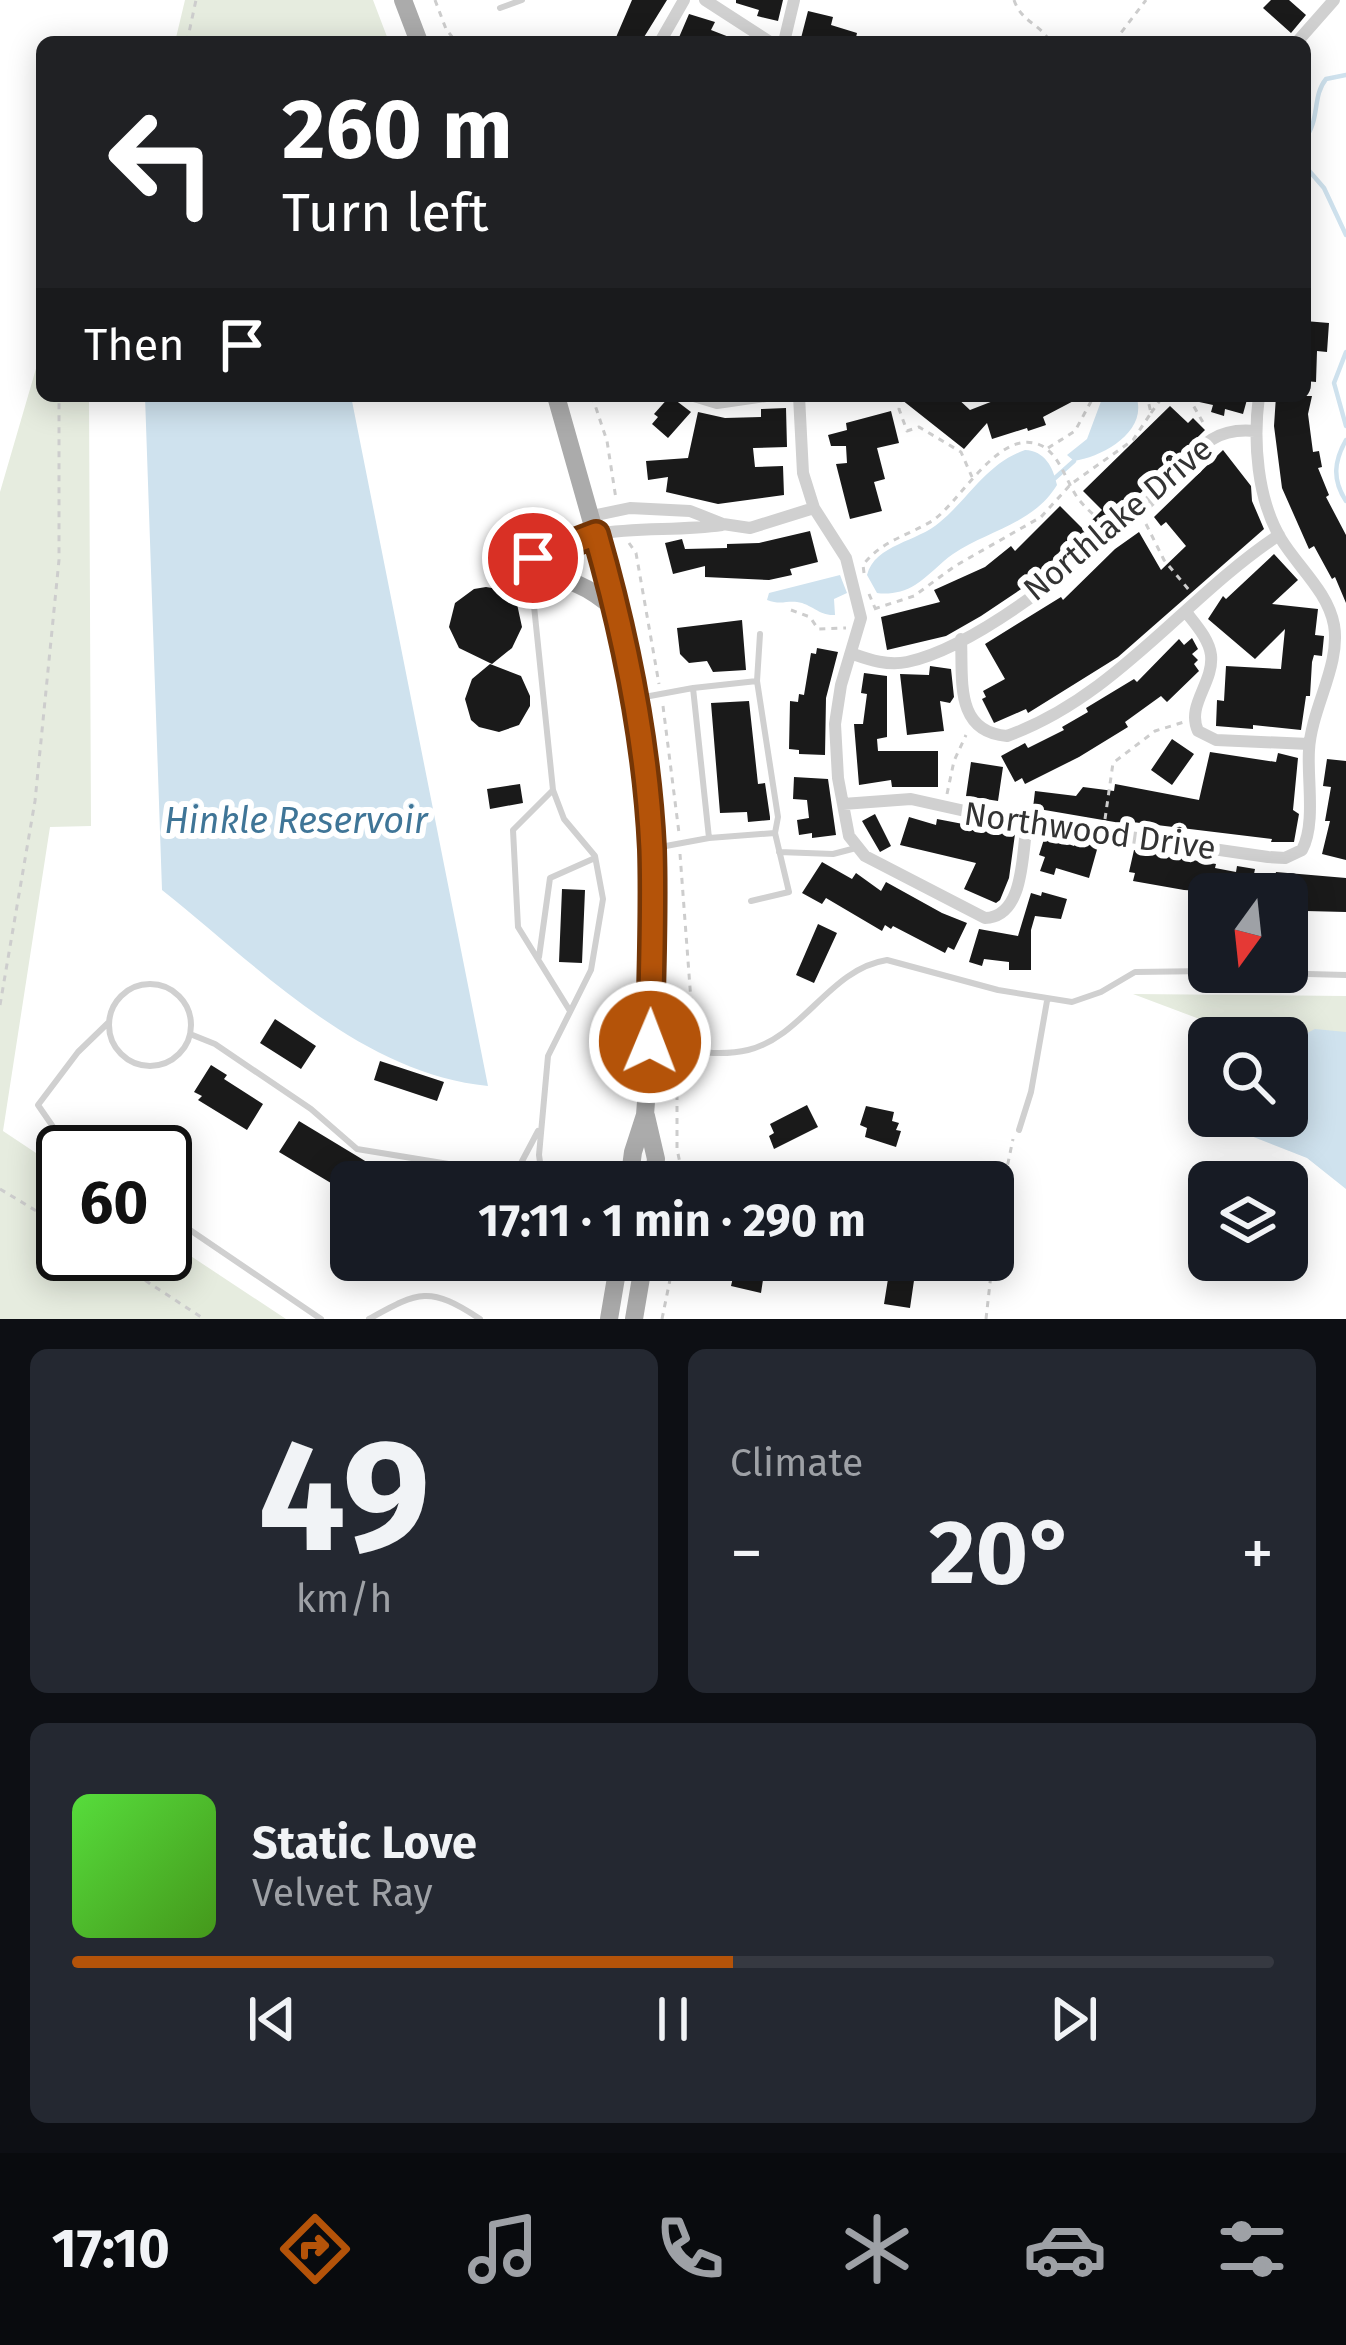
<!DOCTYPE html>
<html lang="en">
<head>
<meta charset="utf-8">
<style>
	:root { --surface:#171b24; --page:#242831; --text:#f1f3f6; --muted:#9ea1a6; --line:#363941; --accent:#b45309 }
	body { margin:0; font-family:"Fira Sans",sans-serif; background:var(--page); color:var(--text); height:100vh; display:flex; flex-direction:column; font-size:45px; white-space:nowrap }
	* { box-sizing:border-box; margin:0 }
	p { font-size:39px; color:var(--muted) }
	.icon { flex:none; width:66px; height:66px; fill:none; stroke:currentColor; stroke-width:2; stroke-linecap:round; stroke-linejoin:round }
	.map { position:relative; height:1319px; overflow:hidden }
	.side { display:flex; flex-direction:column; gap:30px; padding:30px; background:#0d0f14; flex:1 }
	.side>* { flex:none }
	.top-card { position:absolute; left:36px; top:36px; width:1275px; height:366px; border-radius:18px; box-shadow:0 6px 30px #0003; background:#202124; color:#fff; overflow:hidden }
	.needle { width:78px; rotate:195deg }
	.fabs { position:absolute; left:1188px; top:873px; display:grid; gap:24px }
	.fabs a { display:grid; place-items:center; width:120px; height:120px; border-radius:18px; background:var(--surface); box-shadow:0 6px 30px #0003; font-size:60px }
	.speed { position:absolute; left:36px; top:1125px; display:flex; gap:24px; font-size:60px; font-weight:700; text-align:center }
	.speed>* { display:grid; place-content:center; width:156px; height:156px; border-radius:50%; background:var(--surface); box-shadow:0 6px 30px #0003; line-height:1 }
	.speed .limit { border:6px solid #111; border-radius:18px; background:#fff; color:#111 }
	.pin { position:absolute; display:grid; place-items:center; width:102px; height:102px; color:#fff; margin:-51px; border:6px solid #fff; border-radius:50%; box-shadow:0 3px 12px #0007 }
	.me { position:absolute; width:132px; margin:-66px; rotate:1deg; stroke-linejoin:round; filter:drop-shadow(0 0 9px #0008) }
	.turn { display:flex; align-items:center; gap:42px; height:252px; padding:0 48px; font-size:54px }
	.turn .icon { width:156px; height:156px; stroke-width:2.5 }
	.turn b { display:block; font-size:84px; line-height:102px }
	.then { display:flex; align-items:center; height:114px; padding:0 48px; background:#0003; gap:24px; font-size:45px }
	.big { font-size:90px; font-weight:700; line-height:1.1 }
	.side .widget { flex:1; display:flex; flex-direction:column; justify-content:center; gap:18px; min-width:0; padding:0 42px; border-radius:18px; background:var(--page) }
	.side .dial { align-items:center; gap:0 }
	.dial b { font-size:156px; line-height:1 }
	.song { display:flex; align-items:center; gap:36px }
	.cover { width:144px; height:144px; border-radius:18px; background:linear-gradient(135deg,hsl(110 70% 55%),hsl(100 70% 35%)) }
	.played { height:12px; border-radius:6px; background:linear-gradient(90deg,var(--accent) 55%,var(--line) 55%) }
	.keys { display:flex; justify-content:space-around; direction:ltr }
	.heat { display:flex; justify-content:space-between; align-items:center; font-size:66px; direction:ltr }
	.side .tiles { flex:1; display:grid; gap:30px; grid-template-columns:1fr 1fr }
	.widget:last-child { grid-column:span 2 }
	.trip { position:absolute; left:330px; top:1161px; width:684px; height:120px; border-radius:18px; background:var(--surface); box-shadow:0 6px 30px #0003; font-weight:700; line-height:120px; text-align:center }
	.menu { display:flex; height:192px; justify-content:space-around; align-items:center; background:#090b0e; color:var(--muted) }
	.menu .icon { width:84px; height:84px }
	.menu .on { color:var(--accent) }
	.menu b { font-size:54px; color:var(--text) }
	.map>svg:first-child { display:block }
</style>
</head>
<body>
<div class="map">
<svg width="1346" height="1319" viewBox="0 0 1346 1319">
	<rect width="100%" height="100%" fill="#fff"/>
	<path fill="#e6ecdf" d="M 185,0 L 373,0 L 389,42 L 175,42 Z
		M 42,348 L 42,396 L 89,396 L 91,826 L 50,827 L 3,1131 L 63,1171 L 63,1254 L 165,1254 L 165,1239 L 286,1319 L 0,1319 L 0,492 Z
		M 1133,994 L 1346,996 L 1346,1074 L 1287,1052 L 1287,1038 L 1250,1038 Z"/>
	<path fill="#cfe2ee" d="M 145,396 L 351,396 L 488,1086 C 359,1073 259,967 162,890 Z
		M 1103,396 L 1136,396 C 1149,431 1103,457 1074,461 L 1067,455 L 1087,439 Z
		M 1025,450 C 1045,451 1053,467 1057,485 C 1033,524 989,530 953,554 C 940,563 928,577 915,585 C 904,592 889,595 877,593 L 867,575 C 875,544 918,542 940,522 C 970,497 987,463 1025,450 Z
		M 840,575 L 847,593 L 834,599 L 835,615 C 819,616 812,604 797,602 C 785,601 780,605 767,600 L 769,593 Z
		M 1315,1029 L 1346,1032 L 1346,1189 L 1307,1158 L 1190,1112 L 1208,1088 L 1209,1116 L 1287,1116 L 1287,1043 Z"/>
	<g fill="none" stroke-linecap="round" stroke-linejoin="round">
		<path stroke="#cfe2ee" stroke-width="4.5" d="M 1305,138 C 1320,121 1312,96 1326,79 L 1346,75
			M 1305,166 L 1324,188 L 1346,235
			M 1346,352 L 1334,383 L 1346,426
			M 1346,440 C 1334,461 1332,480 1346,501
			M 1055,478 L 1074,461"/>
	</g>
	<path fill="#1a1a1a" d="M 632,0 L 667,0 L 641,42 L 614,42 Z
		M 736,0 L 783,0 L 778,21 L 757,16 L 759,10 L 736,3 Z
		M 1271,0 L 1289,0 L 1306,15 L 1291,33 L 1263,8 Z
		M 808,11 L 833,17 L 831,25 L 857,33 L 855,42 L 800,42 Z
		M 689,14 L 715,22 L 711,30 L 742,42 L 677,42 Z
		M 1305,321 L 1329,323 L 1327,352 L 1317,351 L 1316,382 L 1305,381 Z
		M 670,396 L 691,412 L 668,438 L 652,424 L 658,417 L 654,414 Z
		M 897,396 L 955,396 L 970,410 L 1006,396 L 1083,396 L 1043,417 L 1046,425 L 1028,431 L 1027,428 L 992,439 L 987,423 L 964,449 Z
		M 1191,396 L 1248,396 L 1243,414 L 1225,409 L 1224,416 L 1211,412 L 1213,405 L 1190,400 Z
		M 1276,396 L 1312,396 L 1308,414 L 1313,452 L 1319,451 L 1322,467 L 1318,468 L 1329,495 L 1326,497 L 1346,535 L 1346,603 L 1335,577 L 1332,579 L 1314,546 L 1309,549 L 1282,488 L 1274,426 Z
		M 1170,406 L 1188,423 L 1193,418 L 1205,430 L 1118,515 L 1112,520 L 1109,517 L 1048,571 L 981,616 L 946,636 L 887,650 L 881,617 L 940,602 L 934,590 L 985,567 L 1011,546 L 1015,551 L 1060,506 L 1083,529 L 1102,510 L 1083,491 Z
		M 786,408 L 787,447 L 753,448 L 755,467 L 783,466 L 784,495 L 718,504 L 666,492 L 668,477 L 648,480 L 646,461 L 688,458 L 698,412 L 725,418 L 761,417 L 761,409 Z
		M 891,411 L 899,443 L 877,448 L 885,479 L 874,482 L 882,511 L 850,519 L 836,464 L 847,463 L 846,446 L 831,446 L 828,435 L 847,430 L 846,423 Z
		M 1223,450 L 1251,486 L 1252,501 L 1264,529 L 1118,657 L 1028,713 L 1026,709 L 994,723 L 982,699 L 986,697 L 983,691 L 1005,679 L 985,644 L 1061,597 L 1063,600 L 1115,549 L 1139,532 L 1161,570 L 1186,546 L 1166,522 L 1161,526 L 1154,517 Z
		M 810,531 L 818,562 L 790,569 L 792,575 L 769,580 L 705,577 L 705,566 L 673,574 L 665,543 L 682,539 L 685,549 L 727,548 L 727,544 L 759,543 Z
		M 1274,554 L 1298,580 L 1272,604 L 1318,609 L 1315,635 L 1324,636 L 1322,656 L 1314,655 L 1312,662 L 1310,696 L 1306,696 L 1301,730 L 1253,725 L 1253,729 L 1216,726 L 1217,700 L 1224,701 L 1226,666 L 1281,669 L 1285,629 L 1255,659 L 1208,619 L 1223,596 L 1226,599 Z
		M 486,587 L 498,589 L 517,604 L 522,627 L 512,648 L 492,664 L 459,648 L 449,627 L 455,603 L 474,589 Z
		M 742,620 L 746,670 L 713,672 L 707,661 L 689,663 L 680,654 L 677,628 Z
		M 1192,638 L 1198,649 L 1192,654 L 1198,660 L 1194,664 L 1199,671 L 1167,702 L 1161,696 L 1125,722 L 1128,727 L 1079,757 L 1025,784 L 1022,778 L 1015,782 L 1001,756 L 1025,743 L 1028,748 L 1064,730 L 1062,727 L 1088,712 L 1086,708 L 1134,679 L 1137,682 L 1179,639 L 1184,645 Z
		M 817,648 L 838,652 L 826,698 L 825,755 L 799,754 L 799,750 L 789,749 L 790,701 L 798,702 L 799,694 L 804,695 L 811,653 L 816,654 Z
		M 490,664 L 521,676 L 530,696 L 530,706 L 519,725 L 499,732 L 479,727 L 471,720 L 465,699 L 472,679 Z
		M 930,666 L 951,669 L 954,697 L 950,703 L 940,701 L 944,731 L 907,735 L 900,674 L 929,675 Z
		M 864,673 L 887,676 L 887,737 L 877,739 L 878,751 L 938,751 L 938,787 L 892,787 L 891,780 L 859,785 L 854,724 L 863,724 L 867,694 L 861,693 Z
		M 749,701 L 758,784 L 765,783 L 770,817 L 770,820 L 748,822 L 747,812 L 720,813 L 711,703 Z
		M 1172,739 L 1194,754 L 1172,785 L 1151,770 Z
		M 1210,752 L 1276,762 L 1278,753 L 1298,758 L 1293,810 L 1299,814 L 1294,842 L 1271,842 L 1272,839 L 1132,822 L 1132,825 L 1033,808 L 1035,791 L 1076,796 L 1083,787 L 1114,791 L 1115,784 L 1199,800 Z
		M 1327,759 L 1346,761 L 1346,860 L 1322,854 L 1330,821 L 1325,821 L 1331,787 L 1323,786 Z
		M 971,762 L 1003,767 L 998,801 L 966,796 Z
		M 794,777 L 828,779 L 836,835 L 812,838 L 812,833 L 799,835 L 797,820 L 809,818 L 807,800 L 793,799 Z
		M 520,784 L 523,803 L 490,809 L 487,789 Z
		M 875,814 L 891,846 L 880,852 L 862,821 Z
		M 909,817 L 936,825 L 937,819 L 1015,834 L 1009,878 L 1000,900 L 996,903 L 964,889 L 976,863 L 900,845 Z
		M 1045,836 L 1074,846 L 1076,840 L 1098,846 L 1089,878 L 1056,868 L 1054,875 L 1040,871 L 1045,857 L 1039,855 Z
		M 1134,850 L 1216,864 L 1215,868 L 1236,872 L 1237,866 L 1255,869 L 1250,894 L 1184,890 L 1133,881 L 1135,873 L 1129,872 Z
		M 822,862 L 852,879 L 856,873 L 881,891 L 886,882 L 942,913 L 967,923 L 954,950 L 948,947 L 945,953 L 893,926 L 891,929 L 885,925 L 882,931 L 826,898 L 822,904 L 802,893 Z
		M 1276,872 L 1346,878 L 1346,912 L 1306,911 L 1287,904 L 1287,894 L 1271,894 Z
		M 562,889 L 585,890 L 582,963 L 559,962 Z
		M 1042,892 L 1067,899 L 1061,919 L 1035,916 L 1031,930 L 1031,970 L 1009,970 L 1009,962 L 984,959 L 982,966 L 969,962 L 979,929 L 1018,936 L 1031,893 L 1041,896 Z
		M 818,924 L 837,933 L 814,983 L 796,975 Z
		M 275,1019 L 316,1046 L 301,1069 L 260,1043 Z
		M 380,1061 L 444,1082 L 437,1101 L 374,1080 Z
		M 211,1065 L 227,1075 L 224,1079 L 263,1104 L 247,1130 L 198,1100 L 202,1096 L 194,1092 Z
		M 807,1105 L 818,1127 L 774,1149 L 769,1136 L 774,1133 L 770,1124 Z
		M 866,1106 L 894,1112 L 892,1121 L 899,1123 L 896,1130 L 901,1131 L 896,1147 L 865,1137 L 867,1128 L 860,1125 Z
		M 299,1121 L 385,1173 L 379,1182 L 351,1182 L 351,1195 L 279,1152 Z
		M 737,1260 L 766,1260 L 761,1293 L 731,1286 Z
		M 891,1260 L 917,1260 L 910,1308 L 884,1304 Z"/>
	<g fill="none" stroke-linecap="round" stroke-linejoin="round">
		<path stroke="#cdcdcd" stroke-width="3" stroke-dasharray="6 6" stroke-linecap="butt" d="M 435,0 L 446,29 L 456,42
			M 1014,0 C 1022,23 1040,23 1050,42
			M 187,42 L 196,0
			M 1114,42 L 1146,0
			M 592,396 L 607,441 L 616,499
			M 901,396 L 899,409 L 907,431 L 919,427 L 961,452 L 972,477
			M 1188,396 L 1205,426
			M 1151,413 L 1163,396
			M 1048,448 L 1075,431 L 1094,396
			M 1146,524 L 1164,560 L 1189,590
			M 629,543 L 636,553 L 659,684
			M 864,573 L 863,565 C 881,541 907,536 932,521 C 960,503 999,427 1040,445 C 1059,453 1066,481 1077,497 C 1084,507 1094,515 1103,523
			M 869,594 L 875,608
			M 874,609 L 914,596 L 955,566 L 1041,517 L 1071,484 L 1133,440 L 1151,413 L 1147,396
			M 791,610 L 810,617 L 818,629 L 846,628
			M 663,706 L 679,833
			M 947,794 L 954,761 L 966,735
			M 1105,819 L 1113,763 L 1155,731 L 1184,722
			M 680,854 L 692,1014 L 690,1042
			M 0,1005 L 35,801 L 59,560 L 59,396
			M 677,1058 L 677,1149 L 684,1182
			M 0,1189 L 63,1227
			M 105,1254 L 204,1319
			M 662,1319 L 674,1260
			M 986,1319 L 998,1211 L 1013,1139"/>
		<path stroke="#d0d0d0" stroke-width="6" d="M 500,8 L 522,0
			M 693,688 L 757,681 L 760,634
			M 639,698 L 693,688 L 709,838
			M 553,790 L 513,830 L 518,927 L 570,1011
			M 655,848 L 709,838 L 775,833
			M 779,852 L 833,854 L 856,848
			M 751,901 L 789,892 L 775,833 L 778,817 L 757,681
			M 539,957 L 550,878 L 595,858
			M 1232,972 L 1346,975
			M109 1025a41 41 0 1 1 82 0a41 41 0 1 1-82 0Z
			M 190,1034 L 215,1044 L 311,1109 L 357,1149 L 558,1182
			M 655,1048 C 684,1050 720,1057 748,1050 C 804,1036 829,969 887,960 L 998,990 L 1072,1002 L 1101,992 L 1135,972 L 1209,971
			M 1019,1130 L 1031,1092 L 1047,1001
			M 82,1152 L 58,1134 L 38,1105 L 78,1052 L 109,1022
			M 550,1181 L 541,1169 L 539,1155 L 548,1056 L 591,970 L 603,899 L 595,856 L 564,819 L 553,790 L 531,577 L 533,558 L 592,535
			M 511,1182 L 538,1131
			M 165,1213 L 321,1319
			M 369,1319 C 418,1292 429,1285 480,1319"/>
		<path stroke="#d0d0d0" stroke-width="12" d="M 705,0 L 770,42
			M 660,42 L 684,0
			M 784,42 L 794,0
			M 1297,42 L 1334,0
			M 694,396 L 717,403 L 766,396
			M 799,396 L 803,473 L 814,508 L 846,558 L 861,618 L 841,685 L 835,724 L 838,778 L 849,836 L 865,856 L 985,918 C 1025,917 1022,852 1027,822
			M 592,516 L 630,508 L 690,511 L 723,524 L 750,528 L 814,508
			M 596,534 C 638,527 680,531 722,525
			M 1186,612 C 1196,625 1209,639 1211,655 C 1214,683 1186,705 1198,731 L 1216,740 L 1309,744
			M 961,639 C 963,679 954,732 1007,736 C 1116,697 1185,597 1279,535
			M 853,654 C 870,660 888,666 907,662 C 983,646 1102,544 1160,492 C 1194,461 1203,426 1255,431
			M 843,804 L 911,799 L 992,817 L 1268,857 L 1285,858 L 1302,850 C 1316,824 1307,779 1309,750 C 1311,709 1341,665 1334,625 C 1328,592 1298,567 1281,539 C 1257,499 1253,441 1259,396"/>
		<path stroke="#ababab" stroke-width="18" d="M 403,0 L 419,42
			M 556,396 L 617,611 L 628,660 L 650,831 L 650,1048 L 645,1115 L 633,1152 L 629,1182
			M 531,577 C 567,575 590,587 617,611
			M 646,1116 L 656,1159 L 653,1182
			M 609,1319 L 619,1260
			M 634,1319 L 644,1260"/>
	</g>
	<g fill="none" stroke-linecap="round" stroke-linejoin="round">
		<defs>
			<path id="route" d="M 533,558 L 596,534 C 625,635 647,744 652,849 C 654,913 651,978 650,1042"/>
		</defs>
		<use href="#route" stroke="#753606" stroke-width="30"/>
		<use href="#route" stroke="#b45309" stroke-width="21"/>
	</g>
	<g text-anchor="middle" dominant-baseline="central" stroke-width="12" stroke-linejoin="round" paint-order="stroke">
		<g font-size="33" fill="#333" stroke="#fff">
			<text transform="translate(1118 519) rotate(-40)">Northlake Drive</text>
			<text transform="translate(1090 831) rotate(8)">Northwood Drive</text>
		</g>
		<g font-size="36" font-style="italic" fill="#3f7597" stroke="#fff">
			<text x="296" y="821">Hinkle Reservoir</text>
		</g>
	</g>
</svg>
<div class="fabs">
<a><svg class="needle" viewBox="-14 -14 28 28"><path d="M0-13l5 13h-10z" fill="#e53935"/><path d="M0 13l5-13h-10z" fill="#9ea1a6"/></svg></a>
<a><svg class="icon" aria-label="search" viewBox="0 0 24 24"><circle cx="10" cy="10" r="6"/><path d="M15 15l6 6"/></svg></a>
<a><svg class="icon" aria-label="layers" viewBox="0 0 24 24"><path d="M12 4l9 5-9 5-9-5zM3 14l9 5 9-5"/></svg></a>
</div>
<div class="speed"><div class="limit">60</div></div>
<div class="pin" style="left:533px;top:558px;background:#d93025"><svg class="icon" aria-label="arrive" viewBox="0 0 24 24"><path d="M6 21V4h12l-3 4 3 4H6"/></svg></div>
<svg class="me" style="left:650px;top:1042px" viewBox="-20 -20 40 40"><circle r="17" fill="#b45309" stroke="#fff" stroke-width="3"/><path d="M0-11L8 9 0 5-8 9z" fill="#fff"/></svg>
<div class="trip">17:11 · 1 min · 290 m</div>
<div class="top-card">
<div class="turn"><svg class="icon" aria-label="left" viewBox="0 0 24 24"><path d="M17 20v-9H6M10 6l-5 5 5 5"/></svg><div><b>260 m</b>Turn left</div></div>
<div class="then">Then<svg class="icon" aria-label="arrive" viewBox="0 0 24 24"><path d="M6 21V4h12l-3 4 3 4H6"/></svg></div>
</div>
</div>
<section class="side">
<div class="tiles">
<div class="widget dial"><b>49</b><p>km/h</p></div>
<div class="widget"><p>Climate</p>
<div class="heat"><a>−</a><b class="big">20°</b><a>+</a></div>
</div>
<div class="widget">
<div class="song"><i class="cover"></i><div><b>Static Love</b><p>Velvet Ray</p></div></div>
<div class="played"></div>
<div class="keys"><svg class="icon" aria-label="previous" viewBox="0 0 24 24"><path d="M18 5L8 12l10 7zM5 5v14"/></svg><svg class="icon" aria-label="pause" viewBox="0 0 24 24"><path d="M8 5v14M16 5v14"/></svg><svg class="icon" aria-label="next" viewBox="0 0 24 24"><path d="M6 5l10 7-10 7zM19 5v14"/></svg></div>
</div>
</div>
</section>
<nav class="menu">
<b>17:10</b>
<svg class="icon on" aria-label="directions" viewBox="0 0 24 24"><path d="M12 3l9 9-9 9-9-9zM9 14v-3h6M13 9l2 2-2 2"/></svg>
<svg class="icon" aria-label="music" viewBox="0 0 24 24"><path d="M9 18V5l10-2v13"/><circle cx="6" cy="18" r="3"/><circle cx="16" cy="16" r="3"/></svg>
<svg class="icon" aria-label="phone" viewBox="0 0 24 24"><path d="M5 4h4l2 5-3 2q2 4 5 5l2-3 5 2v4C11 20 4 13 5 4z"/></svg>
<svg class="icon" aria-label="climate" viewBox="0 0 24 24"><path d="M12 3v18M4 7l16 10M4 17L20 7"/></svg>
<svg class="icon" aria-label="car" viewBox="0 0 24 24"><path d="M5 17H2v-5l4-1 3-4h7l3 4 3 1v5h-3M9 17h6M6 11h13"/><circle cx="7" cy="17" r="2"/><circle cx="17" cy="17" r="2"/></svg>
<svg class="icon" aria-label="filters" viewBox="0 0 24 24"><path d="M4 7h16M4 17h16"/><circle cx="9" cy="7" r="2"/><circle cx="15" cy="17" r="2"/></svg>
</nav>
</body>
</html>
